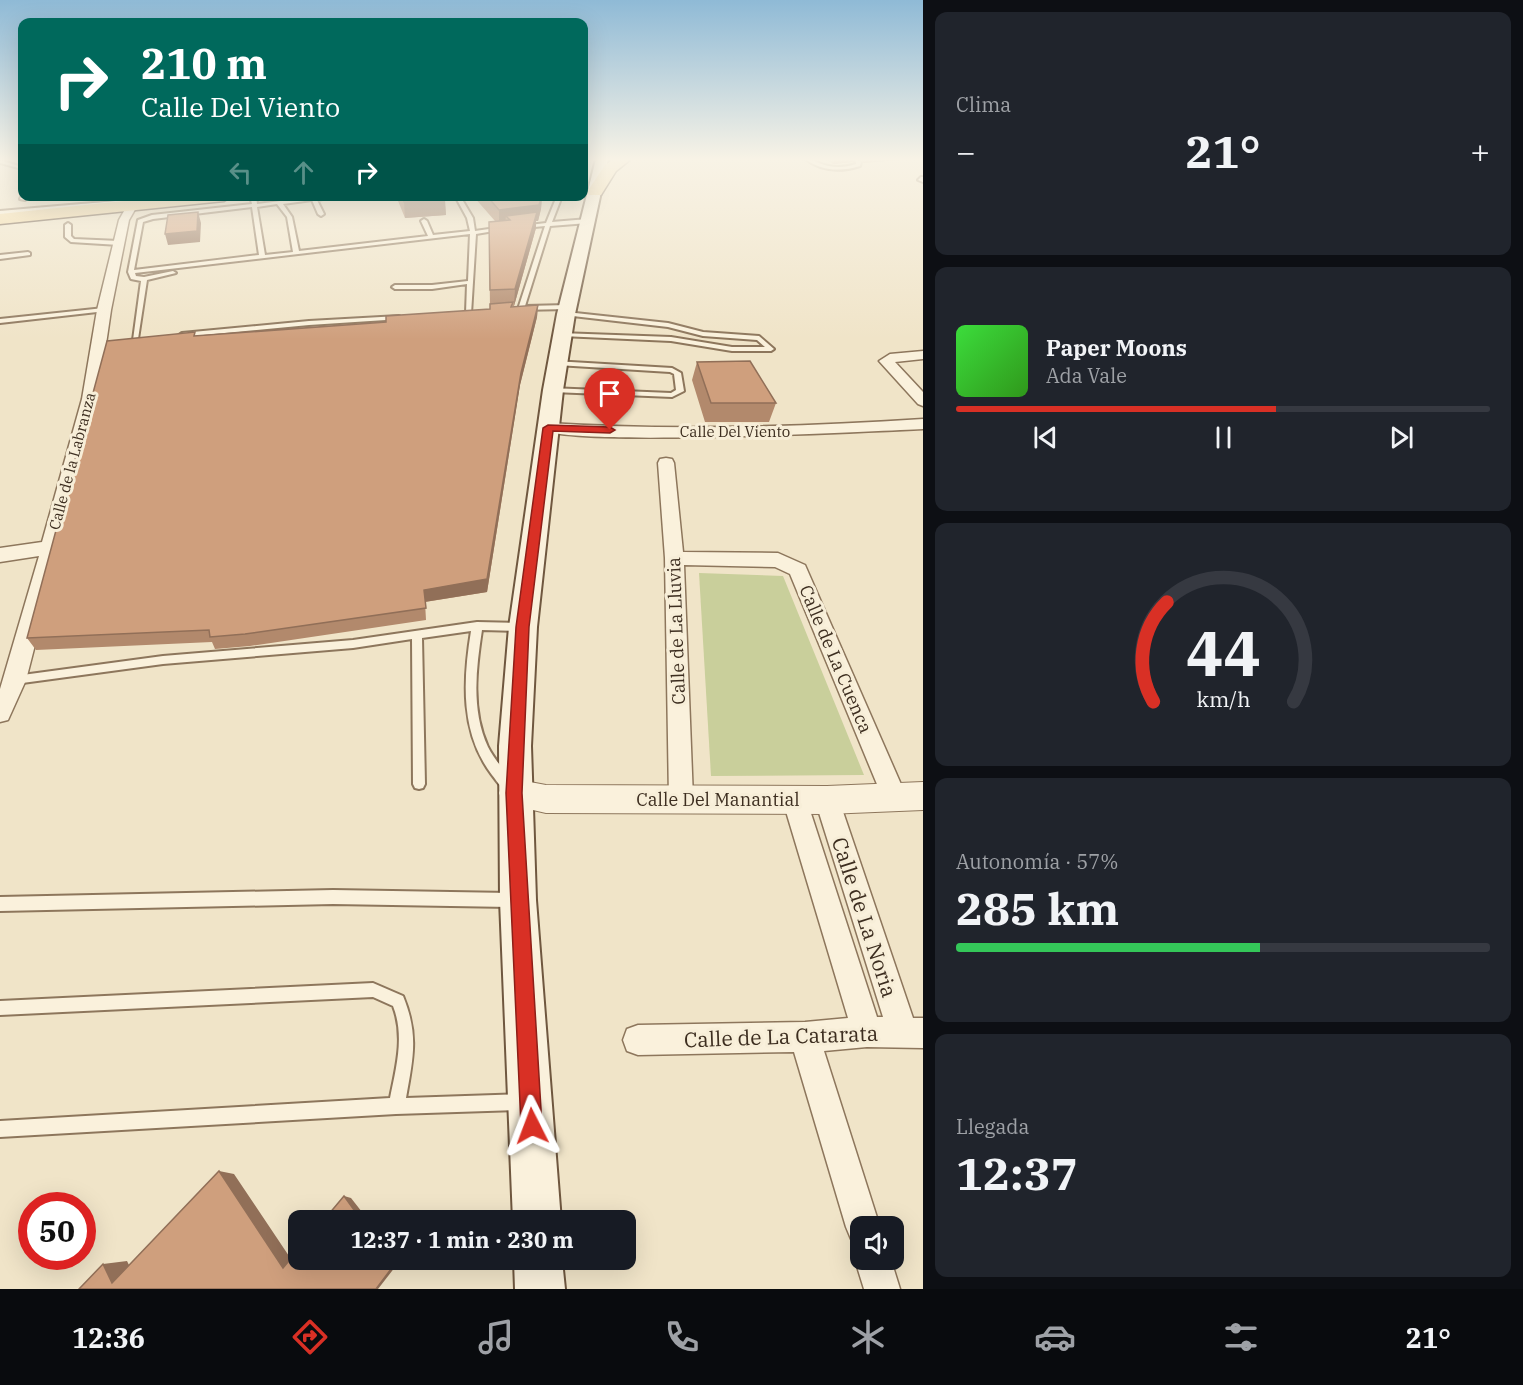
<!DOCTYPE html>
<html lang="es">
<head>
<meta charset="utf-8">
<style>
	:root { --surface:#171b24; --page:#20242c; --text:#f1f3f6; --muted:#9ea1a6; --line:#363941; --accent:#d93025 }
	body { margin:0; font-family:"IBM Plex Serif",serif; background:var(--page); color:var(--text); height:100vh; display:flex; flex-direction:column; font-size:22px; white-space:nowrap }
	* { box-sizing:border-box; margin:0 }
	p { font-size:20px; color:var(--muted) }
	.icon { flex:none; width:33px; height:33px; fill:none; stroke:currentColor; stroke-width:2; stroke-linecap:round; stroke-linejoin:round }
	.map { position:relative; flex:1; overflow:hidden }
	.sheet { display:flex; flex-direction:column; gap:12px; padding:12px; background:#0d0f14; width:600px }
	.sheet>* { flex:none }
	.top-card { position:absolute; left:18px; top:18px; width:570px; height:183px; border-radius:12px; box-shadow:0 6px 24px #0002; background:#00695c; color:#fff; overflow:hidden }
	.tools { position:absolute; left:850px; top:1216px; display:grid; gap:12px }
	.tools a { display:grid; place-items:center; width:54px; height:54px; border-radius:12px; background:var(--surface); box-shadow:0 6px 24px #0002; font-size:30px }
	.speed { position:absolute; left:18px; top:1192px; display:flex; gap:12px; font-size:30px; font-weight:700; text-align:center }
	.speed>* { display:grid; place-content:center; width:78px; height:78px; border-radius:50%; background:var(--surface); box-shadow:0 6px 24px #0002; line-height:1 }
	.speed .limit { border:9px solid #d22; background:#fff; color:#111 }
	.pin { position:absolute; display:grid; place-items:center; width:51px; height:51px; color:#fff; margin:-62px -26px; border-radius:50% 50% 50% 0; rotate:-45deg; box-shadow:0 0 6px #0007 }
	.pin .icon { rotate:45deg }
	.me { position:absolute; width:66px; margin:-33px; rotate:357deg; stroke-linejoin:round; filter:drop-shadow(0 0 4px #0008) }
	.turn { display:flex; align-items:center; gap:21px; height:126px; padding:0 24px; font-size:27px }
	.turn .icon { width:78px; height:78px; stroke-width:2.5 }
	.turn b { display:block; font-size:42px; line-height:51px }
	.lanes { display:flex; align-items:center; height:57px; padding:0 24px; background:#0003; justify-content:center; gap:30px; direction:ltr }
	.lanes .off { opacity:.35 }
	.big { font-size:45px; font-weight:700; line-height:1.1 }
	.sheet .tile { flex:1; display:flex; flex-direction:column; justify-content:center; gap:9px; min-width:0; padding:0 21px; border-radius:12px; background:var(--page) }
	.sheet .dial { align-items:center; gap:0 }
	.dial svg { height:156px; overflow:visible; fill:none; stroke:var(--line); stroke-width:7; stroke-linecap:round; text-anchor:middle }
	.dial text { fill:var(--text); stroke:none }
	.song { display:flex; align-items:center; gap:18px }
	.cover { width:72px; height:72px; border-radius:9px; background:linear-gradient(135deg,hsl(120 70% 55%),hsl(110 70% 35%)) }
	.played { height:6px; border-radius:3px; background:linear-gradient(90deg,var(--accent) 60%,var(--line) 60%) }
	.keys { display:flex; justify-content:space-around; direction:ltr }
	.heat { display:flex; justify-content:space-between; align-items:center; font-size:33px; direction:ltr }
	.charge { height:9px; border-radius:4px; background:linear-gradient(90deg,#34c759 57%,var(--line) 0) }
	.trip { position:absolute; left:288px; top:1210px; width:348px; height:60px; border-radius:12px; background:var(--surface); box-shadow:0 6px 24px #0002; font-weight:700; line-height:60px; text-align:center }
	.menu { display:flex; height:96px; justify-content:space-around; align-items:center; background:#090b0e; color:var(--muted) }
	.menu .icon { width:42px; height:42px }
	.menu .current { color:var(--accent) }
	.menu b { font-size:27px; color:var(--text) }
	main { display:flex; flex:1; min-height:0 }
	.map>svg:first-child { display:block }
</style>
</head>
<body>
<main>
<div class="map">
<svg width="923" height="1289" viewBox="0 0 923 1289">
	<rect width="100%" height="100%" fill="#f0e4c8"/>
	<path fill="#c9cf9b" d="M 699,573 L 783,576 L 864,775 L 711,776 Z"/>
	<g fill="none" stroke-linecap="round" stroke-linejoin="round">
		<defs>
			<path id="service" d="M 805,159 C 811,159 813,161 819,163 C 831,168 844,168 856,164 L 856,162 L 853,159 L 857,159 L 861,162 L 860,166 C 841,172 821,171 805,159 Z
				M 0,160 L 22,167 L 22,169 L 0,163 Z
				M 921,177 L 923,177 L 923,182 L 918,180 Z
				M 22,195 L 22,196 L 26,196 L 25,200 L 20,199 Z
				M 250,196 L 256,196 L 257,204 L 320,196 L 340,196 L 317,200 L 324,214 L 321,216 L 318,214 L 312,200 L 283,204 L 292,217 L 299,251 L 428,236 L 421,221 L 424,219 L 427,221 L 433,235 L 470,231 L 467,218 L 455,196 L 460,196 L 473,218 L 475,231 L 503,227 L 506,229 L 476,234 L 471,314 L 466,313 L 467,284 L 432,289 L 395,289 L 392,287 L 395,285 L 432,285 L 468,281 L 470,234 L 135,273 L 136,276 L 144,277 L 173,271 L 176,273 L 147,280 L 138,339 L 133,340 L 141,281 L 131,279 L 128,272 L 138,220 L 152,215 L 252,204 ZM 277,204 L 287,217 L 293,252 L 265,255 L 257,207 ZM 252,207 L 259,255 L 134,270 L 143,222 L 153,219 Z
				M 557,196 L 562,196 L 552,222 L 588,219 L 591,221 L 588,223 L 550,226 L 525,306 L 568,305 L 571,307 L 568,309 L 519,310 L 518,309 L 545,226 L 524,228 L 521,226 L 546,223 Z
				M 127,200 L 125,203 L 0,215 L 0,211 Z
				M 68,223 L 71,225 L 71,236 L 74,239 L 119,241 L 122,243 L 119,245 L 71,242 L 65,237 L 65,225 Z
				M 28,252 L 30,253 L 30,255 L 0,259 L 0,255 Z
				M 104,308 L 106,309 L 106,311 L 0,323 L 0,319 Z
				M 566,312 L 668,323 L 703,332 L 759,336 L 774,349 L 771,351 L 732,351 L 671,341 L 562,336 L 560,335 L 560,333 L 671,337 L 732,347 L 765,347 L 757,340 L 703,336 L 668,327 L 564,315 L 563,314 Z
				M 399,316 L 402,318 L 401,319 L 309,325 L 182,337 L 179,335 L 182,333 L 309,321 Z
				M 554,361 L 672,368 L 681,373 L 684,391 L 672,397 L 553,392 L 549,390 L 550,388 L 671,393 L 676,390 L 674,374 L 670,372 L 557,365 L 553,363 Z
				M 477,622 L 522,623 L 527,627 L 522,631 L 482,630 C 476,669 471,710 488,747 C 495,761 507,772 514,786 L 512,790 L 508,791 C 501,789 497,781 492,775 C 460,733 463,680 471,631 L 422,638 L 425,784 L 423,788 L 419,789 L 415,788 L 413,784 L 412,639 L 353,648 L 163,664 L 15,684 L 11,683 L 10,680 L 11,677 L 15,676 L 163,656 L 353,640 Z
				M 333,890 L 512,893 L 517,895 L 519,900 L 517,905 L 512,907 L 333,904 L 0,911 L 0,897 Z
				M 373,983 L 403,996 C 419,1035 413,1058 406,1098 L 521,1094 L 527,1096 L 529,1102 L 527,1108 L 521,1110 L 396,1114 L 0,1137 L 0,1121 L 390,1098 C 396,1068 405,1036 393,1006 L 373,997 L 0,1015 L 0,1001 Z"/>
			<path id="minor" d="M 132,203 L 137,206 L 129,220 L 111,310 L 98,399 L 26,680 L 8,720 L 0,722 L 0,689 L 39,556 L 0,562 L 0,548 L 42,542 L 82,399 L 97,310 L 119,220 L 128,204 Z
				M 923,351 L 923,359 L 895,362 L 923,392 L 923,406 L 918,404 L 879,361 L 890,354 Z
				M 923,419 L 923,429 C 878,431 556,448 540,428 L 548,423 C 673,431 798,427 923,419 Z
				M 666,458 L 672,459 L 674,463 L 683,552 L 778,553 L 805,565 L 907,798 L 904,806 L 895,809 L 886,806 L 790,574 L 775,567 L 684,565 L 693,799 L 690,807 L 681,810 L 672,807 L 669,799 L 665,558 L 658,463 L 660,459 Z
				M 794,787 L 803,790 L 806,798 L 877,1017 L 883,1017 L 815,800 L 818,792 L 827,789 L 836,792 L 839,800 L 913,1018 L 923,1018 L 923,1048 L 867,1047 L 824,1051 L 880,1227 L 861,1227 L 861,1244 L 851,1239 L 846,1227 L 794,1052 L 638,1055 L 627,1051 L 623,1040 L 627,1029 L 638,1025 L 805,1022 L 848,1018 L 782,798 L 785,790 Z
				M 860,1247 L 861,1260 L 891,1260 L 900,1289 L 864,1289 L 855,1260 Z"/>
			<path id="tertiary" d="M 514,779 L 546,785 L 827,786 L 923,782 L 923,810 L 827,814 L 546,813 L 503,803 L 499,793 L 503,783 Z"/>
			<path id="secondary" d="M 596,159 L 608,159 L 575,314 L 563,390 L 537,627 L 531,746 L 536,900 L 561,1221 L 513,1221 L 500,900 L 499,746 L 509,627 L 543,390 L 557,314 Z
				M 514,1260 L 562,1260 L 565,1289 L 515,1289 Z"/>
			<path id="primary" d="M 614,159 L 631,159 L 616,171 L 601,195 L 589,195 L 587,192 L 605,165 Z
				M 171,196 L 232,196 L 224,201 L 0,224 L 0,214 Z"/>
		</defs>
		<use href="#service" stroke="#8d765c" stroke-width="4"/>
		<use href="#minor" stroke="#8d765c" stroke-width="3"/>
		<use href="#tertiary" stroke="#8d765c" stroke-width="2"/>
		<use href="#secondary" stroke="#6f573f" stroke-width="4"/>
		<use href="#primary" stroke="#5b4430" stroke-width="3"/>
		<use href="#service" fill="#faf1dc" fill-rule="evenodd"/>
		<use href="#minor" fill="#faf1dc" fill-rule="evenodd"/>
		<use href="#tertiary" fill="#faf1dc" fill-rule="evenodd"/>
		<use href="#secondary" fill="#faf1dc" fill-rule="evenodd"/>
		<use href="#primary" fill="#f3d9a0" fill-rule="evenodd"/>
	</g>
	<path fill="#b2896c" d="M 826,159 L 855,159 L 853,162 L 833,164 Z
		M 859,159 L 910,159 L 863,163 Z
		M 396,196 L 444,196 L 446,215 L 405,218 Z
		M 473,196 L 542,196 L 541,209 L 538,221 L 536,221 L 536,228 L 514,306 L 512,306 L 512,307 L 538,305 L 537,317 L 520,385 L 487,592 L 425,602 L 426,620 L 250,646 L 215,649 L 212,642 L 36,650 L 27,638 L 196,336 L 386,322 L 490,309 L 489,222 L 495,221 Z
		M 697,362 L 776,403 L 769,422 L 705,422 L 692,380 Z"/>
	<path fill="#916f58" d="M 835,159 L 855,159 L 853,162 L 833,164 Z
		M 865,159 L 910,159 L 863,163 Z
		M 542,196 L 541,209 L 538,221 L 536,221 L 536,228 L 514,306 L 515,289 L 510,220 L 506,216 L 505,224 L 499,225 L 499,210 Z
		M 445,199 L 446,215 L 405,218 L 404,202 Z
		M 198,212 L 201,223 L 200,242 L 168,245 L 165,234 Z
		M 538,305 L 537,317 L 520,385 L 487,592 L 424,602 L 424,590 L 521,373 Z
		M 219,1171 L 234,1174 L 295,1265 L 283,1268 Z
		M 344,1196 L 351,1198 L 369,1221 L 362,1221 Z
		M 391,1260 L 397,1260 L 399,1262 L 378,1289 L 376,1289 Z
		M 127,1261 L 136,1279 L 112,1283 L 103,1264 Z"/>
	<path fill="#cf9f7d" stroke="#916f58" stroke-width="1.5" d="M 402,196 L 444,196 L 445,199 L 404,202 Z
		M 487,196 L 542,196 L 539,205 L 499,210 Z
		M 198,212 L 197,231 L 165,234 L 168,215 Z
		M 537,212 L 515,289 L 490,290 L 489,222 L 510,220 L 506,216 Z
		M 513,302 L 511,307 L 538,305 L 521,373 L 487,579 L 424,590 L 426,608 L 245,634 L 210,637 L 209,630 L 27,638 L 107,341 L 195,332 L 194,336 L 386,322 L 386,316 L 490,309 L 490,304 Z
		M 750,361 L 776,403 L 711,403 L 697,362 Z
		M 219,1171 L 283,1268 L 298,1250 L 298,1260 L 391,1260 L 394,1265 L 376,1289 L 79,1289 L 103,1264 L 112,1283 Z
		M 344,1196 L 362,1221 L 323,1221 Z"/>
	<linearGradient id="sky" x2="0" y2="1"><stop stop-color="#8fbad6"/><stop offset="0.47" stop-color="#f8f3e6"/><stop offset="1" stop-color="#f8f3e6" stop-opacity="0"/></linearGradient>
	<rect width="923" height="339" fill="url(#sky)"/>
	<path fill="#d93025" stroke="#8d1f18" stroke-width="1.5" d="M 548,425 L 610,427 L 615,430 L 610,433 L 553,431 L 529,627 L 522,793 L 542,1126 L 539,1134 L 532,1137 L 524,1134 L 521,1126 L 506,793 L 516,627 L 543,428 Z"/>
	<g text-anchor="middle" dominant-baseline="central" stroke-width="6" stroke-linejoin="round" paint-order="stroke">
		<g font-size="15" fill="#3d2e20" stroke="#f7eed8">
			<text x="735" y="431">Calle Del Viento</text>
			<text transform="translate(72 461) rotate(-75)">Calle de la Labranza</text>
		</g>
		<g font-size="18" fill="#3d2e20" stroke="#f7eed8">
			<text transform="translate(676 631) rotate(-92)">Calle de La Lluvia</text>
			<text transform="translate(836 659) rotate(67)">Calle de La Cuenca</text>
			<text x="718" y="799">Calle Del Manantial</text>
		</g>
		<g font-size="21" fill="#3d2e20" stroke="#f7eed8">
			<text transform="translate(865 917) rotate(72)">Calle de La Noria</text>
			<text transform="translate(781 1036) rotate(-2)">Calle de La Catarata</text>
		</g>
	</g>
</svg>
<div class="tools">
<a><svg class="icon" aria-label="sound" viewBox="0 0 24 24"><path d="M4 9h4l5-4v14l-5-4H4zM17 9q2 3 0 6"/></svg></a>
</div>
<div class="speed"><div class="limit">50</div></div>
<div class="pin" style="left:610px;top:430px;background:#d93025"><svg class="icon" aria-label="arrive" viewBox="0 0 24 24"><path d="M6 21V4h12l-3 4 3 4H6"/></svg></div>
<svg class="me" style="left:532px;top:1126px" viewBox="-20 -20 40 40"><path d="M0-17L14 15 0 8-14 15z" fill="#d93025" stroke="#fff" stroke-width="4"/></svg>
<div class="trip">12:37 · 1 min · 230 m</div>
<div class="top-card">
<div class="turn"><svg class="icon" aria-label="right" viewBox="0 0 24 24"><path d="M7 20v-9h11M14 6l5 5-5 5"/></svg><div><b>210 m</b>Calle Del Viento</div></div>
<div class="lanes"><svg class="icon off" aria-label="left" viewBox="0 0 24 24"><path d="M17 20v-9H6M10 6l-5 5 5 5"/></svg><svg class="icon off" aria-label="ahead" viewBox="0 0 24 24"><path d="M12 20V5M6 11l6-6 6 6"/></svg><svg class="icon" aria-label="right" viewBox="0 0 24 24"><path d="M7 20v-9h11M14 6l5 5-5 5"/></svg></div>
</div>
</div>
<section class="sheet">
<div class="tile"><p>Clima</p>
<div class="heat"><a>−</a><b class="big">21°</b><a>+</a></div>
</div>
<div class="tile">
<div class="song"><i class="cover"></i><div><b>Paper Moons</b><p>Ada Vale</p></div></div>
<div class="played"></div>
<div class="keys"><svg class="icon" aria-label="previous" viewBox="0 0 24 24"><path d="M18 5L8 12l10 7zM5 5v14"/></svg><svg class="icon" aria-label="pause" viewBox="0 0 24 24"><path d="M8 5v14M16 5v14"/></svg><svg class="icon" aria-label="next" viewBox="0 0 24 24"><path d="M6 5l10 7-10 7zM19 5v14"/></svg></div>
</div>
<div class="tile dial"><svg viewBox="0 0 100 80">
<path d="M14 69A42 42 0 1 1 86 69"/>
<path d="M14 69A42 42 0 0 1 21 18" stroke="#d93025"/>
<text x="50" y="56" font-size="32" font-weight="700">44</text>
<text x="50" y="72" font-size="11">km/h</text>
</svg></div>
<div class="tile"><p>Autonomía · 57%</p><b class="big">285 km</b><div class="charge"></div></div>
<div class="tile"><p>Llegada</p><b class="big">12:37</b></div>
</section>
</main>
<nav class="menu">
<b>12:36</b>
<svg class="icon current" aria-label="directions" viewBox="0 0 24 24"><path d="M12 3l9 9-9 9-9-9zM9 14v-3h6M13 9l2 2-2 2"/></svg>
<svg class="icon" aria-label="music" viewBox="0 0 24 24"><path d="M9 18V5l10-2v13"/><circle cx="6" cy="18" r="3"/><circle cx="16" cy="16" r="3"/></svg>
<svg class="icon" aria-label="phone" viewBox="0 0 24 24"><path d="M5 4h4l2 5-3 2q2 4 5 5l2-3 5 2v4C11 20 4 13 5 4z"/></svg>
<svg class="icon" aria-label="climate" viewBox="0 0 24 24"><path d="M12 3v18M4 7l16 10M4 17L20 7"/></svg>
<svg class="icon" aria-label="car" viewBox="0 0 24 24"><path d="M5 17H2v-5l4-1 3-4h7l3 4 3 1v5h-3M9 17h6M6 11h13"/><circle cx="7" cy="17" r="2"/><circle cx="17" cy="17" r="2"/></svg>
<svg class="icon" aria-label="filters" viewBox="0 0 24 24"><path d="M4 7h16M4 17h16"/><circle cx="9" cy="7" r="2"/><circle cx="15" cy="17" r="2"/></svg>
<b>21°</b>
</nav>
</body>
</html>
